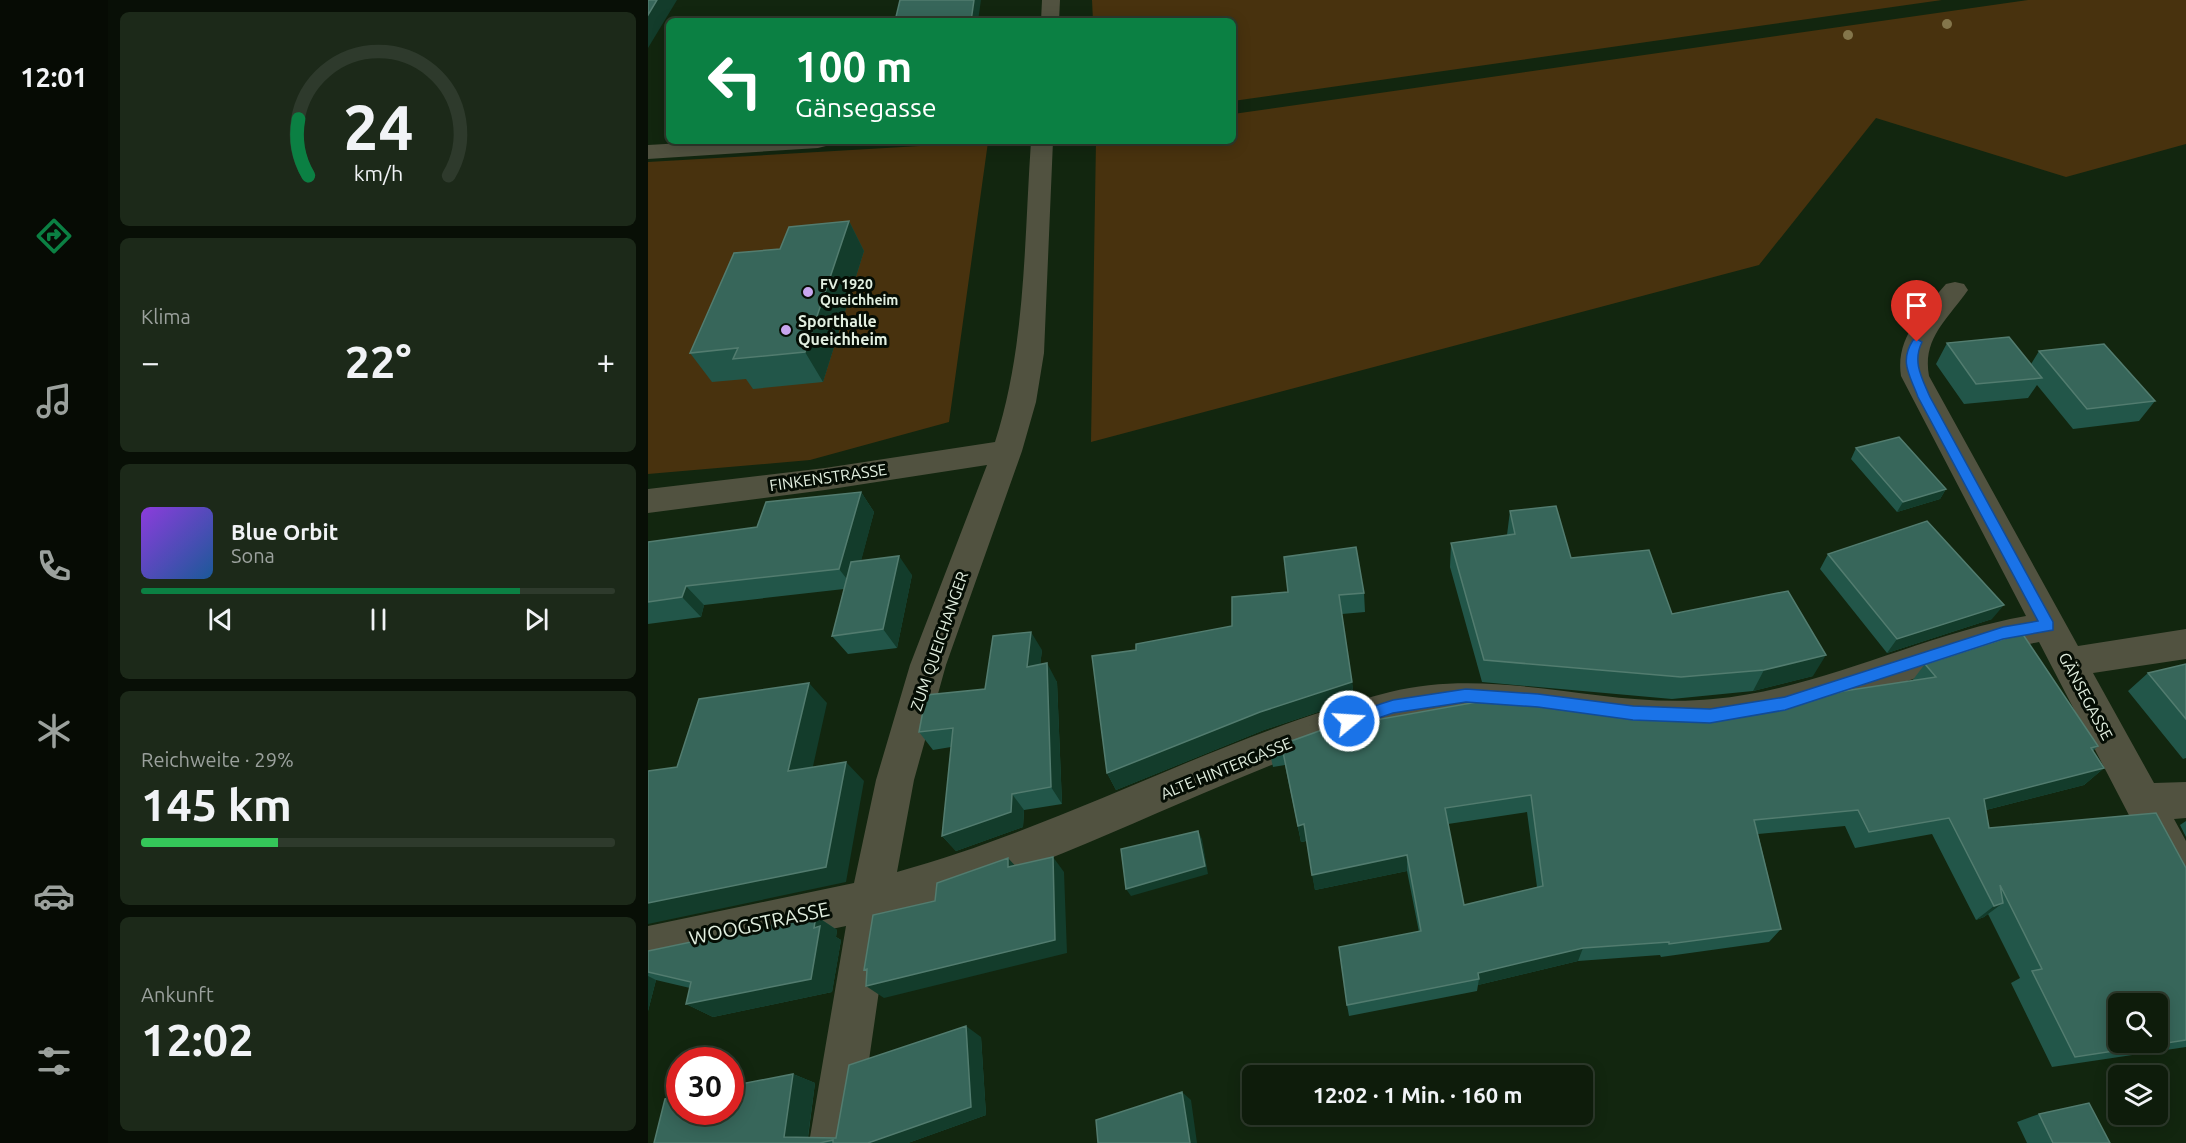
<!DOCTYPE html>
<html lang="de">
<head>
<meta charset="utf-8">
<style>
	:root { --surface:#0e1c0b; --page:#1c2919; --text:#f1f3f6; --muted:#9ba19d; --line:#2e3a2c; --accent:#0b8043 }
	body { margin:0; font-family:Ubuntu,sans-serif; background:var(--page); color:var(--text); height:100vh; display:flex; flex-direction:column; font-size:22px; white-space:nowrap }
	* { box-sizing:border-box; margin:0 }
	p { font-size:20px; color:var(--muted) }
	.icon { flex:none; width:33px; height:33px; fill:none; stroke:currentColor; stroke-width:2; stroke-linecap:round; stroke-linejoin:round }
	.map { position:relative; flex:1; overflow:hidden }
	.sheet { display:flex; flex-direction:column; gap:12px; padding:12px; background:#080f06; width:540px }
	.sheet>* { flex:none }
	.guide { position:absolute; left:18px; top:18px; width:570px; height:126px; border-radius:9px; box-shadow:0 3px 15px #0003,0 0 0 2px var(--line); background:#0b8043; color:#fff; overflow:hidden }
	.fabs { position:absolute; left:1460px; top:993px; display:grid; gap:12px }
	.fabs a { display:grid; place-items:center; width:60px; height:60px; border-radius:9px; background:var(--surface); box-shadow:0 3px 15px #0003,0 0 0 2px var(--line); font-size:30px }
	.speed { position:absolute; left:18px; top:1047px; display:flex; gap:12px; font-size:30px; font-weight:700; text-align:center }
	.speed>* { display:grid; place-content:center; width:78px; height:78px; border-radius:50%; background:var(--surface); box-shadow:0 3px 15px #0003,0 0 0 2px var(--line); line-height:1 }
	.speed .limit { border:9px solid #d22; background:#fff; color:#111 }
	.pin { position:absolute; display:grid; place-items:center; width:51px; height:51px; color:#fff; margin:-62px -26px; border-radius:50% 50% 50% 0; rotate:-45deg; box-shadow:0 0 6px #0007 }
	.pin .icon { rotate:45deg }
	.me { position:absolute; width:66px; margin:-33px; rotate:72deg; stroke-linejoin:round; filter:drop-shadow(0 0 4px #0008) }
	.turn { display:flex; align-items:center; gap:21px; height:126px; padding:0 30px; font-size:27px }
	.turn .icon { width:78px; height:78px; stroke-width:2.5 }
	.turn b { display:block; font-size:42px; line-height:51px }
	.big { font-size:45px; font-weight:700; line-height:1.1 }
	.sheet .widget { flex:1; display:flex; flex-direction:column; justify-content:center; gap:9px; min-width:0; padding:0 21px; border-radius:9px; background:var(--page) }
	.sheet .dial { align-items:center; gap:0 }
	.dial svg { height:156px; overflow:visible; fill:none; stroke:var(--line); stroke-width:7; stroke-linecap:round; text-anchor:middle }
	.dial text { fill:var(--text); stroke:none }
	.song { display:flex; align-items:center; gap:18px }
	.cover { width:72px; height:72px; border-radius:9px; background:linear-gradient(135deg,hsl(270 70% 55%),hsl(210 70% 35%)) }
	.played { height:6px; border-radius:3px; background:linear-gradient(90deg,var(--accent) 80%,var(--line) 80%) }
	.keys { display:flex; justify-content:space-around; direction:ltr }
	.heat { display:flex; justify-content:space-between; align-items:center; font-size:33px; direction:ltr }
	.charge { height:9px; border-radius:4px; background:linear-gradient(90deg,#34c759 29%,var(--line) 0) }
	.trip { position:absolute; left:594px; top:1065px; width:351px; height:60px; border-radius:9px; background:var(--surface); box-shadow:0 3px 15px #0003,0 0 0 2px var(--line); font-weight:700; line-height:60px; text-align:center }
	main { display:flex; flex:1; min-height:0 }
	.tab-bar { display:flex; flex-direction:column; width:108px; justify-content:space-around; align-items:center; background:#060b04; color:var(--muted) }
	.tab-bar .icon { width:42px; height:42px }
	.tab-bar .on { color:var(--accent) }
	.tab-bar b { font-size:27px; color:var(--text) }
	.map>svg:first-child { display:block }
</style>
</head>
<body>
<main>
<nav class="tab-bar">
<b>12:01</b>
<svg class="icon on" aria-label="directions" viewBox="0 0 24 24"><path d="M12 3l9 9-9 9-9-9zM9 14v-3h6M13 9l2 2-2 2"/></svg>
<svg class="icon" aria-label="music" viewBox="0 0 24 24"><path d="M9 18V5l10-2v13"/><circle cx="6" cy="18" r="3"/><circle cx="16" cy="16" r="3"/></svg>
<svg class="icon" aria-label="phone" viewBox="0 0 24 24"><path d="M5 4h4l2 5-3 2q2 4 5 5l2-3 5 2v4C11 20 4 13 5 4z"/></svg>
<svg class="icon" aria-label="climate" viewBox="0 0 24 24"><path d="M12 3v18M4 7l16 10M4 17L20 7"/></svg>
<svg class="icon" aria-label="car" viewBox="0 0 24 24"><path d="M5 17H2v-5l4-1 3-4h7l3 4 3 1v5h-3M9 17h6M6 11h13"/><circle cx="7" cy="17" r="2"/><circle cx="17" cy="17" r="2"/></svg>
<svg class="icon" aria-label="filters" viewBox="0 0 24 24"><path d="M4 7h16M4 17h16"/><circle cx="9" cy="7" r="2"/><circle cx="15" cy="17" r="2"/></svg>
</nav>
<section class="sheet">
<div class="widget dial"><svg viewBox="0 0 100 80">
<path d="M14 69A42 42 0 1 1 86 69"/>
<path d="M14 69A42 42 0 0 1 9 40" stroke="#0b8043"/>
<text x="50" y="56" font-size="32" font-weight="700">24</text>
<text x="50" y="72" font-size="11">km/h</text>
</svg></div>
<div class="widget"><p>Klima</p>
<div class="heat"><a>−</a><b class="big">22°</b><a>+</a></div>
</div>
<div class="widget">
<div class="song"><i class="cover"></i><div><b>Blue Orbit</b><p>Sona</p></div></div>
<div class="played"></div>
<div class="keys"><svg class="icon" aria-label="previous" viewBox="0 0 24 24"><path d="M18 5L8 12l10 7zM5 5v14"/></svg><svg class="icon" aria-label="pause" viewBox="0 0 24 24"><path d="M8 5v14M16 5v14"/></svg><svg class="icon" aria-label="next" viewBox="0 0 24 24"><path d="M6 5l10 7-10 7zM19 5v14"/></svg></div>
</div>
<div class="widget"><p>Reichweite · 29%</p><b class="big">145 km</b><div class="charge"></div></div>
<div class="widget"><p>Ankunft</p><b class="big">12:02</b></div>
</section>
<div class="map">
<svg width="1538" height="1143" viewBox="0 0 1538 1143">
	<rect width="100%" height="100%" fill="#12260f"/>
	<path fill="#48320e" d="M 444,0 L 1294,0 L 585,101 L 585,21 L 445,21 Z
		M 1380,0 L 1538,0 L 1538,144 L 1418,177 L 1228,118 L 1111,265 L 443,442 L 448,141 L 585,141 L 585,114 Z
		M 340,142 L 301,422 L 162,460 L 0,474 L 0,162 Z"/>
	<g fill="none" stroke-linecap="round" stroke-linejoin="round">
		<path fill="#515240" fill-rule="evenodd" d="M 394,0 L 412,0 L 411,21 L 393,21 Z
			M 69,141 L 181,141 L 178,146 L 170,148 L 0,159 L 0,145 Z
			M 383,141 L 405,141 L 396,353 L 388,402 L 374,451 L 298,665 L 266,780 L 249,872 C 418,826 572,735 742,692 C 851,665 956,710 1065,699 C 1174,689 1271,635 1378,616 L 1253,376 C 1247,338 1275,311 1298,284 L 1307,282 L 1316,284 L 1320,290 C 1300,319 1274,338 1281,376 L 1430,646 L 1538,629 L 1538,659 L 1445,673 L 1506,783 L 1538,782 L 1538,818 L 1526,819 L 1538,841 L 1538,902 L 1523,896 L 1391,642 C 1279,663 1175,726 1060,732 C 953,738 849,696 743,724 C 679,740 617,768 556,793 C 453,837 350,884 242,915 L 209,1143 L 161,1143 L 198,926 L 0,968 L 0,926 L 206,883 L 228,780 L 262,665 L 339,465 L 177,490 L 0,513 L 0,489 L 177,468 L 347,442 C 378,346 376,242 383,141 Z"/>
	</g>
	<g fill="#84764b">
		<circle cx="1299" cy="24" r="5"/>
		<circle cx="1200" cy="35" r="5"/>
	</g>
	<path fill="#225649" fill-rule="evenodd" d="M 201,221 L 216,251 L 175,382 L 105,389 L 98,379 L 64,382 L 42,353 Z
		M 1299,343 L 1383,364 L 1391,351 L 1507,401 L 1491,421 L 1425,429 L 1389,385 L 1380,398 L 1316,404 L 1288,364 Z
		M 1208,448 L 1298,489 L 1292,499 L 1249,512 L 1203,459 Z
		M 213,492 L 226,512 L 213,560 L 264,575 L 249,648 L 200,654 L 184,636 L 196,589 L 56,605 L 53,617 L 0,624 L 0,542 L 109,527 Z
		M 862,511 L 923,558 L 1024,614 L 1165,676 L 1105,691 L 1024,699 L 834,682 L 802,567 L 803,543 L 859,535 Z
		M 1180,554 L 1344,619 L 1239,653 L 1172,569 Z
		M 716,593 L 717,612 L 694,614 L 704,682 L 706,700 L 616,730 L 468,790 L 459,773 L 488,650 L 584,626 L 584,597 Z
		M 394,650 L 392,665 L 409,682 L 414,804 L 376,810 L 375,827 L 308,851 L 294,836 L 303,747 L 285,750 L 271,732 Z
		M 1277,664 L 1450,746 L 1445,751 L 1456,768 L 1436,785 L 1338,810 L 1341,828 L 1538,868 L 1538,1047 L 1404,1067 L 1363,983 L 1372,978 L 1340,914 L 1336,917 L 1328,920 L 1284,834 L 1207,848 L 1197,826 L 1110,834 L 1133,929 L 1121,942 L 1013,957 L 1012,955 L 930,961 L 830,985 L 829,991 L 701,1016 L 699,1005 L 771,932 L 759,871 L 667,890 L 659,841 L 653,842 L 637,765 L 625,767 L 621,749 L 711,723 L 1069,716 L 1113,712 L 1264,681 ZM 879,812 L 889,887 L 816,905 L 800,824 Z
		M 1538,664 L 1538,758 L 1535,759 L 1480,691 L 1500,673 Z
		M 1538,821 L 1538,837 L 1532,825 Z
		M 168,916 L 189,930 L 188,937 L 193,940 L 184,992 L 65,1017 L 38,1004 L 42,988 L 8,980 L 0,1011 L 0,951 Z
		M 333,1037 L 338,1115 L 260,1143 L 6,1143 L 145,1074 L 167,1083 L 160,1138 L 188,1138 Z
		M 1391,1114 L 1462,1143 L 1379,1143 L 1369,1122 Z"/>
	<path fill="#133c2b" d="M 9,0 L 29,0 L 0,48 L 0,15 Z
		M 326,0 L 333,0 L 330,21 L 323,21 Z
		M 201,221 L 216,251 L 175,382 L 157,352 Z
		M 1298,489 L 1292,499 L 1249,512 L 1255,502 Z
		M 213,492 L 226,512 L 206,588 L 191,569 Z
		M 251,556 L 264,575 L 249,648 L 235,629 Z
		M 38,586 L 56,605 L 53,617 L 34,597 Z
		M 1356,605 L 1344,619 L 1239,653 L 1249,639 Z
		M 383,632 L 394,650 L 390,685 L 379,667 Z
		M 1178,655 L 1165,676 L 1105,691 L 1116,670 Z
		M 399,663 L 409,682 L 414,804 L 403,787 Z
		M 704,682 L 706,700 L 616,730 L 468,790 L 459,773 L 612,712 Z
		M 161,683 L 179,703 L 160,789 L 140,771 Z
		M 198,762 L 216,781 L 198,882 L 0,924 L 0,903 Z
		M 1456,768 L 1436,785 L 1318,815 L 1336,799 Z
		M 364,794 L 376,810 L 375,827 L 308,851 L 294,836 Z
		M 656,824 L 660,840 L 653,842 L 650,826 Z
		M 550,831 L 554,839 L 560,874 L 483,896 L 478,889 Z
		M 759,855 L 759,871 L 667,890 L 664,875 Z
		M 405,857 L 416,872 L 419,953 L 236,998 L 218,986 Z
		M 360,858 L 373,872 L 360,867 Z
		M 1355,903 L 1336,917 L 1328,920 L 1346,906 Z
		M 168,916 L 189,930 L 188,937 L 193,940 L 184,992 L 65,1017 L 38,1004 L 166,928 Z
		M 935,948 L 930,961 L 830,985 L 831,979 L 830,973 Z
		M 0,976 L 8,980 L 0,1011 Z
		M 318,1026 L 333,1037 L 338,1115 L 260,1143 L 220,1143 Z
		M 145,1074 L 167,1083 L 159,1143 L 136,1137 Z
		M 534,1092 L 543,1100 L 549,1143 L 542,1143 Z"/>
	<path fill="#37665a" stroke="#527c6f" stroke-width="1.5" fill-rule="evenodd" d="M 0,0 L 9,0 L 0,15 Z
		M 252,0 L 326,0 L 323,21 L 247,21 Z
		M 201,221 L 157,352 L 85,359 L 90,348 L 42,353 L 86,253 L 132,249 L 141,227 Z
		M 1361,337 L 1394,378 L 1328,384 L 1299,343 Z
		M 1456,344 L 1507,401 L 1439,409 L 1391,351 Z
		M 1251,437 L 1298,489 L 1255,502 L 1208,448 Z
		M 213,492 L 191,569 L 38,586 L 34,597 L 0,602 L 0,542 L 109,527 L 118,502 Z
		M 908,506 L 923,558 L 1001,550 L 1024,614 L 1140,591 L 1178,655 L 1116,670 L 1033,677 L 836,660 L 803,543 L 867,534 L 862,511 Z
		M 1279,521 L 1356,605 L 1249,639 L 1180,554 Z
		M 708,547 L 716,593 L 691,595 L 704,682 L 612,712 L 459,773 L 444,656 L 488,650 L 488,644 L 584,626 L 584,597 L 640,592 L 636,557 Z
		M 251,556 L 235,629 L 184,636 L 203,562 Z
		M 383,632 L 379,667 L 399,663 L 403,787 L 364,794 L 363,812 L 294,836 L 305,728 L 271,732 L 278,695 L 337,689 L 345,636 Z
		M 1374,633 L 1450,746 L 1443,748 L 1456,768 L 1336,799 L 1341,828 L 1508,813 L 1538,868 L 1538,1040 L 1427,1057 L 1384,971 L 1394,969 L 1352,885 L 1355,903 L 1346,906 L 1301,818 L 1221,832 L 1210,810 L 1106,820 L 1133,929 L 1021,944 L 1021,942 L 935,948 L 830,973 L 831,979 L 699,1005 L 691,947 L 773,931 L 759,855 L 664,875 L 656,824 L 650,826 L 634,747 L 621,749 L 710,717 L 711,723 L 846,699 L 1027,717 L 1069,716 L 1113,712 L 1196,691 L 1288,677 L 1277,664 ZM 883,795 L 895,886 L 816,905 L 797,808 ZM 1470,1004 L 1509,1004 L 1509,1042 L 1470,1042 Z
		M 1538,664 L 1538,719 L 1500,673 Z
		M 161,683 L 140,771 L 198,762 L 178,867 L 0,903 L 0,771 L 29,767 L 51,699 Z
		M 550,831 L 557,866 L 478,889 L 473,849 Z
		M 405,857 L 407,940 L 218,986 L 219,969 L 216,970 L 225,915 L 287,901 L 289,883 L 360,858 L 360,867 Z
		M 168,916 L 166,928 L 172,926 L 163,979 L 38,1004 L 43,982 L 0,972 L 0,951 Z
		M 318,1026 L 323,1107 L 220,1143 L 185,1143 L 185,1140 L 172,1143 L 6,1143 L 17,1099 L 32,1096 L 32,1112 L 82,1112 L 82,1086 L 145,1074 L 136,1137 L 188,1138 L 201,1065 Z
		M 534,1092 L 542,1143 L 450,1143 L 448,1120 Z
		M 1441,1103 L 1462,1143 L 1405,1143 L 1391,1114 Z"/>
	<path fill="#1a73e8" stroke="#114b97" stroke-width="1.5" d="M 1269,339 L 1274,342 C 1264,362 1274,378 1282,397 L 1405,622 L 1405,630 L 1355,639 L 1137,710 L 1062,723 L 985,720 L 890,707 L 818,702 L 745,713 L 701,728 L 695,726 L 693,721 L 695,716 L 745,700 L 818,689 L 890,694 L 985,706 L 1062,709 L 1137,697 L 1355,627 L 1390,621 L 1270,397 C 1262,375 1251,362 1265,340 Z"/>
	<g fill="#c8a6ef" stroke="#050d04" stroke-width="2">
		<circle cx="160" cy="292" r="6"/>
		<circle cx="138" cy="330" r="6"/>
	</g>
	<g text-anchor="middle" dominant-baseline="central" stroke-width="6" stroke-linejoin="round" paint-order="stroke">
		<g font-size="14" font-weight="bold" fill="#e2efe0" stroke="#050d04" text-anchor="start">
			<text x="172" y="284">FV 1920<tspan x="172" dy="16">Queichheim</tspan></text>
		</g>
		<g font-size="16" font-weight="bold" fill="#e2efe0" stroke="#050d04" text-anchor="start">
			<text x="150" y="321">Sporthalle<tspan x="150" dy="18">Queichheim</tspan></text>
		</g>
		<g font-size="16" fill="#e2efe0" stroke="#050d04">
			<text transform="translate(180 477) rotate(-8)">FINKENSTRASSE</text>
			<text transform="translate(291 641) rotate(-71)">ZUM QUEICHANGER</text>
			<text transform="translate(1438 696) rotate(62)">GÄNSEGASSE</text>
			<text transform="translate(578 768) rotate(-22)">ALTE HINTERGASSE</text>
		</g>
		<g font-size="20" fill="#e2efe0" stroke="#050d04">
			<text transform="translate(111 923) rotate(-12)">WOOGSTRASSE</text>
		</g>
	</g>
</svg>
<div class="fabs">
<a><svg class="icon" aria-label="search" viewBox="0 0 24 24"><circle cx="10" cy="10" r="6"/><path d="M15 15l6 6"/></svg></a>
<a><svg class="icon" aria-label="layers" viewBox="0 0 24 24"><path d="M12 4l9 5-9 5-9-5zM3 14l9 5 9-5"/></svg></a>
</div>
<div class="speed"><div class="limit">30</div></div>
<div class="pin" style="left:1269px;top:342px;background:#d93025"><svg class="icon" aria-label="arrive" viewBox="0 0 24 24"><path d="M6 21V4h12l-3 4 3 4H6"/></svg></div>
<svg class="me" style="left:701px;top:721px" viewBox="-20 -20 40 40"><circle r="17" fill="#1a73e8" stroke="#fff" stroke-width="3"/><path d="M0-11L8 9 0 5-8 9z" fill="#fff"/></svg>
<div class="trip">12:02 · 1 Min. · 160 m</div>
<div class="guide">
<div class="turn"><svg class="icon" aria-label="left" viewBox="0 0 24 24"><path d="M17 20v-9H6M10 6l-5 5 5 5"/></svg><div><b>100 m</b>Gänsegasse</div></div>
</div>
</div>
</main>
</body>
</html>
